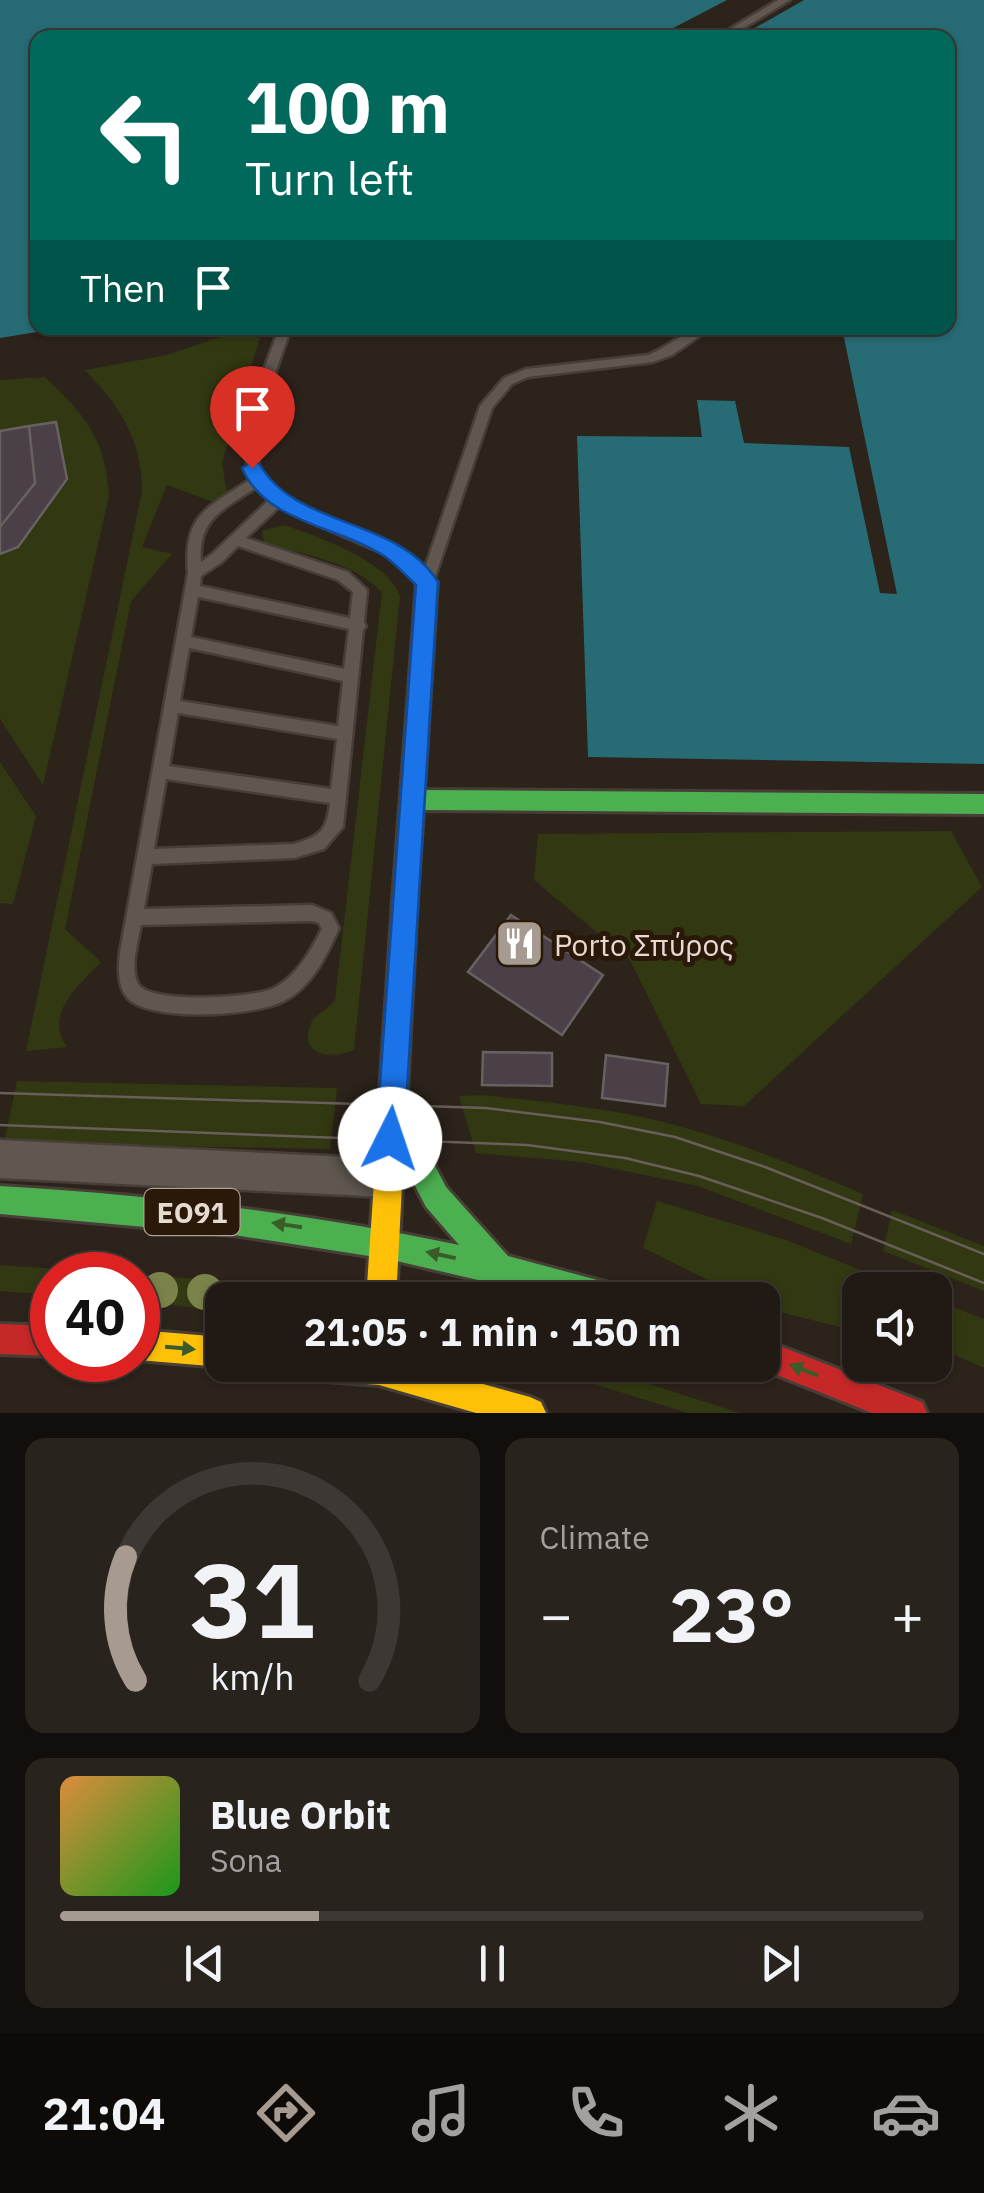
<!DOCTYPE html>
<html lang="en">
<head>
<meta charset="utf-8">
<style>
	:root { --surface:#211a14; --page:#29231d; --text:#f1f3f6; --muted:#a2a1a0; --line:#3e3834; --accent:#a69a91 }
	body { margin:0; font-family:"IBM Plex Sans",sans-serif; background:var(--page); color:var(--text); height:100vh; display:flex; flex-direction:column; font-size:38px; white-space:nowrap }
	* { box-sizing:border-box; margin:0 }
	p { font-size:32px; color:var(--muted) }
	.icon { flex:none; width:55px; height:55px; fill:none; stroke:currentColor; stroke-width:2; stroke-linecap:round; stroke-linejoin:round }
	.map { position:relative; height:1413px; overflow:hidden }
	.sheet { display:flex; flex-direction:column; gap:25px; padding:25px; background:#120e0b; flex:1 }
	.sheet>* { flex:none }
	.banner { position:absolute; left:30px; top:30px; width:925px; height:305px; border-radius:20px; box-shadow:0 2px 8px #0004,0 0 0 2px var(--line); background:#00695c; color:#fff; overflow:hidden }
	.controls { position:absolute; left:842px; top:1272px; display:grid; gap:20px }
	.controls a { display:grid; place-items:center; width:110px; height:110px; border-radius:20px; background:var(--surface); box-shadow:0 2px 8px #0004,0 0 0 2px var(--line); font-size:50px }
	.speed { position:absolute; left:30px; top:1252px; display:flex; gap:20px; font-size:50px; font-weight:700; text-align:center }
	.speed>* { display:grid; place-content:center; width:130px; height:130px; border-radius:50%; background:var(--surface); box-shadow:0 2px 8px #0004,0 0 0 2px var(--line); line-height:1 }
	.speed .limit { border:15px solid #d22; background:#fff; color:#111 }
	.pin { position:absolute; display:grid; place-items:center; width:85px; height:85px; color:#fff; margin:-102px -42px; border-radius:50% 50% 50% 0; rotate:-45deg; box-shadow:0 0 10px #0007 }
	.pin .icon { rotate:45deg }
	.me { position:absolute; width:110px; margin:-55px; rotate:4deg; stroke-linejoin:round; filter:drop-shadow(0 0 8px #0008) }
	.turn { display:flex; align-items:center; gap:35px; height:210px; padding:0 50px; font-size:45px }
	.turn .icon { width:130px; height:130px; stroke-width:2.5 }
	.turn b { display:block; font-size:70px; line-height:85px }
	.then { display:flex; align-items:center; height:95px; padding:0 50px; background:#0003; gap:20px; font-size:38px }
	.big { font-size:75px; font-weight:700; line-height:1.1 }
	.sheet .tile { flex:1; display:flex; flex-direction:column; justify-content:center; gap:15px; min-width:0; padding:0 35px; border-radius:20px; background:var(--page) }
	.sheet .dial { align-items:center; gap:0 }
	.dial svg { height:260px; overflow:visible; fill:none; stroke:var(--line); stroke-width:7; stroke-linecap:round; text-anchor:middle }
	.dial text { fill:var(--text); stroke:none }
	.song { display:flex; align-items:center; gap:30px }
	.cover { width:120px; height:120px; border-radius:15px; background:linear-gradient(135deg,hsl(30 70% 55%),hsl(120 70% 35%)) }
	.played { height:10px; border-radius:5px; background:linear-gradient(90deg,var(--accent) 30%,var(--line) 30%) }
	.keys { display:flex; justify-content:space-around; direction:ltr }
	.heat { display:flex; justify-content:space-between; align-items:center; font-size:55px; direction:ltr }
	.sheet .tiles { flex:1; display:grid; gap:25px; grid-template-columns:1fr 1fr }
	.tile:last-child { grid-column:span 2 }
	.trip { position:absolute; left:205px; top:1282px; width:575px; height:100px; border-radius:20px; background:var(--surface); box-shadow:0 2px 8px #0004,0 0 0 2px var(--line); font-weight:700; line-height:100px; text-align:center }
	.menu { display:flex; height:160px; justify-content:space-around; align-items:center; background:#0d0a08; color:var(--muted) }
	.menu .icon { width:70px; height:70px }
	.menu .on { color:var(--accent) }
	.menu b { font-size:45px; color:var(--text) }
	.map>svg:first-child { display:block }
</style>
</head>
<body>
<div class="map">
<svg width="984" height="1413" viewBox="0 0 984 1413">
	<rect width="100%" height="100%" fill="#2c231b"/>
	<path fill="#323811" d="M 246,328 L 263,328 L 222,463 L 227,494 L 213,502 L 167,485 L 142,547 L 172,554 L 131,601 L 65,929 L 101,962 C 80,985 43,1013 67,1047 L 26,1051 L 142,491 C 142,439 120,407 85,370 L 167,355 Z
		M 45,377 C 85,415 106,439 109,496 L 43,785 L 0,719 L 0,380 Z
		M 284,525 C 317,536 390,562 400,596 L 354,1050 C 337,1058 301,1058 309,1029 C 312,1014 327,1011 335,1000 L 382,592 C 352,561 304,555 264,543 L 262,531 Z
		M 0,762 L 36,816 L 13,904 L 0,903 Z
		M 951,831 L 982,887 L 744,1106 L 701,1104 L 630,960 L 534,880 L 538,834 Z
		M 17,1081 L 337,1088 L 330,1149 L 4,1143 Z
		M 483,1095 C 552,1103 622,1109 689,1129 C 748,1146 807,1170 863,1194 L 851,1244 L 698,1186 L 582,1162 L 476,1153 L 459,1096 Z
		M 657,1201 L 786,1240 L 910,1290 L 860,1290 L 860,1332 L 768,1309 L 763,1306 L 762,1300 L 749,1300 L 643,1248 Z
		M 892,1210 L 984,1246 L 984,1291 L 883,1251 Z
		M 0,1265 L 228,1281 L 305,1291 L 305,1300 L 222,1300 L 222,1311 L 138,1301 L 138,1275 L 52,1275 L 52,1295 L 0,1291 Z
		M 935,1300 L 984,1319 L 984,1368 L 935,1346 Z
		M 589,1365 L 740,1413 L 688,1413 L 584,1381 Z"/>
	<path fill="#276b74" d="M 0,0 L 727,0 L 656,37 L 38,38 L 38,328 L 61,328 L 0,338 Z
		M 804,0 L 984,0 L 984,764 L 588,757 L 577,436 L 702,437 L 697,400 L 735,401 L 744,443 L 849,447 L 880,593 L 897,594 L 842,328 L 948,328 L 948,38 L 739,37 Z"/>
	<path fill="#4b4047" stroke="#686162" stroke-width="2.5" d="M 56,422 L 67,479 L 18,547 L 0,554 L 0,527 L 35,483 L 29,426 Z
		M 29,426 L 35,483 L 0,527 L 0,431 Z
		M 511,915 L 603,975 L 562,1035 L 468,972 Z
		M 483,1052 L 552,1053 L 552,1086 L 482,1085 Z
		M 606,1055 L 668,1064 L 665,1106 L 602,1098 Z"/>
	<g fill="none" stroke-linecap="round" stroke-linejoin="round">
		<defs>
			<path id="lane" d="M 778,0 L 790,0 L 727,38 L 715,38 Z
				M 279,328 L 291,328 C 280,361 244,448 264,478 C 280,502 318,514 344,525 C 374,537 400,547 424,571 L 480,406 L 504,378 L 526,369 L 648,355 C 669,347 688,327 711,328 L 672,355 L 653,362 L 528,377 L 512,384 L 492,408 L 432,586 L 422,586 L 387,555 L 306,520 L 280,506 L 246,538 L 348,572 L 367,590 L 364,622 L 366,626 L 363,630 L 343,827 L 324,849 L 294,858 L 152,864 L 144,909 L 312,905 L 331,913 L 339,928 C 327,955 312,987 284,1001 C 255,1016 161,1021 132,1002 C 117,991 118,969 120,952 L 188,573 C 183,514 207,508 251,479 C 234,430 264,374 279,328 ZM 257,487 L 270,499 L 212,554 L 201,562 C 197,518 226,508 257,487 ZM 238,546 L 338,580 L 353,592 L 350,618 L 200,586 L 201,576 L 222,562 ZM 198,597 L 349,629 L 344,669 L 191,637 ZM 189,648 L 343,681 L 338,726 L 180,701 ZM 178,713 L 337,739 L 331,789 L 169,766 ZM 166,779 L 330,803 C 327,830 321,836 294,844 L 154,849 ZM 312,921 L 319,923 L 322,929 C 311,950 297,976 274,988 C 255,998 152,1004 139,985 C 129,970 138,941 141,925 Z"/>
			<path id="street" d="M 0,1140 L 388,1159 L 401,1165 L 407,1178 L 401,1191 L 388,1197 L 0,1178 Z"/>
			<path id="fast" d="M 427,574 L 437,582 L 424,790 L 984,794 L 984,814 L 423,810 L 417,900 L 414,908 L 405,911 L 396,908 L 393,900 L 417,582 Z
				M 392,1098 L 402,1102 L 446,1187 L 508,1256 L 616,1285 L 626,1290 L 631,1300 L 564,1300 L 388,1259 L 234,1235 L 0,1214 L 0,1186 C 155,1195 307,1213 459,1245 L 426,1207 L 382,1122 L 378,1112 L 382,1102 Z"/>
			<path id="slow" d="M 405,889 L 414,892 L 417,900 L 396,1300 L 366,1300 L 393,900 L 396,892 Z
				M 138,1330 L 222,1337 L 222,1365 L 227,1365 L 222,1367 L 138,1360 Z
				M 297,1365 L 415,1365 L 530,1397 L 541,1402 L 546,1413 L 476,1413 L 379,1385 L 312,1380 L 301,1376 Z"/>
			<path id="jam" d="M 0,1324 L 52,1326 L 52,1356 L 0,1354 Z
				M 762,1339 L 922,1402 L 927,1413 L 872,1413 L 752,1365 L 762,1365 Z"/>
		</defs>
		<use href="#lane" stroke="#463e37" stroke-width="5"/>
		<use href="#street" stroke="#463e37" stroke-width="5"/>
		<use href="#fast" stroke="#463e37" stroke-width="6"/>
		<use href="#slow" stroke="#463e37" stroke-width="6"/>
		<use href="#jam" stroke="#463e37" stroke-width="6"/>
		<use href="#lane" fill="#5f5750" fill-rule="evenodd"/>
		<use href="#street" fill="#5f5750" fill-rule="evenodd"/>
		<use href="#fast" fill="#4caf50" fill-rule="evenodd"/>
		<use href="#slow" fill="#ffc107" fill-rule="evenodd"/>
		<use href="#jam" fill="#c62828" fill-rule="evenodd"/>
		<path stroke="#685f5a" stroke-width="2.5" d="M 0,1093 L 486,1108 L 600,1122 L 675,1137 L 765,1167 L 984,1254
			M 0,1125 L 527,1145 L 625,1158 L 699,1176 L 822,1218 L 984,1283"/>
	</g>
	<g fill="#7b824a">
		<circle cx="160" cy="1290" r="18"/>
		<circle cx="205" cy="1292" r="18"/>
	</g>
	<defs><path id="oneway-solid" d="M-6-.8H1V-3.2L6.5 0L1 3.2V.8H-6Z" transform="scale(2.5)"/></defs>
	<g fill="#395c29">
		<use href="#oneway-solid" transform="translate(287 1225) rotate(-171)"/>
		<use href="#oneway-solid" transform="translate(441 1255) rotate(-168)"/>
		<use href="#oneway-solid" transform="translate(180 1348) rotate(5)"/>
		<use href="#oneway-solid" transform="translate(804 1370) rotate(-158)"/>
	</g>
	<path fill="#1a73e8" stroke="#114b97" stroke-width="2.5" d="M 252,461 L 259,463 C 294,528 398,517 438,582 L 404,1139 L 400,1149 L 390,1153 L 380,1149 L 376,1139 L 416,585 C 407,576 397,566 387,558 C 341,526 266,524 242,468 Z"/>
	<defs>
		<symbol id="restaurant-square" viewBox="-11 -11 22 22"><rect x="-9" y="-9" width="18" height="18" rx="4" fill="#a69a91" stroke="#2a1809"/><path d="M-5-6h1v4h1v-4h1v4h1v-4h1v5L-1.5 .5V6h-2V.5L-5-1ZM5-6V6H3V1.5H1.5Q1.5-4 5-6Z" fill="#fff"/></symbol>
	</defs>
	<g fill-rule="evenodd">
		<use href="#restaurant-square" x="492" y="916" width="55" height="55"/>
	</g>
	<g text-anchor="middle" dominant-baseline="central" stroke-width="10" stroke-linejoin="round" paint-order="stroke">
		<rect fill="#2a1809" stroke="#aea095" stroke-width="2.5" x="144.5" y="1189" width="95" height="46" rx="8"/>
		<g font-size="28" font-weight="bold" fill="#e7dad1">
			<text x="192" y="1212">ΕΟ91</text>
		</g>
		<g font-size="30" fill="#e7dad1" stroke="#2a1809" text-anchor="start">
			<text x="554" y="944">Porto Σπύρος</text>
		</g>
	</g>
</svg>
<div class="controls">
<a><svg class="icon" aria-label="sound" viewBox="0 0 24 24"><path d="M4 9h4l5-4v14l-5-4H4zM17 9q2 3 0 6"/></svg></a>
</div>
<div class="speed"><div class="limit">40</div></div>
<div class="pin" style="left:252px;top:468px;background:#d93025"><svg class="icon" aria-label="arrive" viewBox="0 0 24 24"><path d="M6 21V4h12l-3 4 3 4H6"/></svg></div>
<svg class="me" style="left:390px;top:1139px" viewBox="-20 -20 40 40"><circle r="19" fill="#fff"/><path d="M0-13L10 11 0 6-10 11z" fill="#1a73e8"/></svg>
<div class="trip">21:05 · 1 min · 150 m</div>
<div class="banner">
<div class="turn"><svg class="icon" aria-label="left" viewBox="0 0 24 24"><path d="M17 20v-9H6M10 6l-5 5 5 5"/></svg><div><b>100 m</b>Turn left</div></div>
<div class="then">Then<svg class="icon" aria-label="arrive" viewBox="0 0 24 24"><path d="M6 21V4h12l-3 4 3 4H6"/></svg></div>
</div>
</div>
<section class="sheet">
<div class="tiles">
<div class="tile dial"><svg viewBox="0 0 100 80">
<path d="M14 69A42 42 0 1 1 86 69"/>
<path d="M14 69A42 42 0 0 1 11 31" stroke="#a69a91"/>
<text x="50" y="56" font-size="32" font-weight="700">31</text>
<text x="50" y="72" font-size="11">km/h</text>
</svg></div>
<div class="tile"><p>Climate</p>
<div class="heat"><a>−</a><b class="big">23°</b><a>+</a></div>
</div>
<div class="tile">
<div class="song"><i class="cover"></i><div><b>Blue Orbit</b><p>Sona</p></div></div>
<div class="played"></div>
<div class="keys"><svg class="icon" aria-label="previous" viewBox="0 0 24 24"><path d="M18 5L8 12l10 7zM5 5v14"/></svg><svg class="icon" aria-label="pause" viewBox="0 0 24 24"><path d="M8 5v14M16 5v14"/></svg><svg class="icon" aria-label="next" viewBox="0 0 24 24"><path d="M6 5l10 7-10 7zM19 5v14"/></svg></div>
</div>
</div>
</section>
<nav class="menu">
<b>21:04</b>
<svg class="icon on" aria-label="directions" viewBox="0 0 24 24"><path d="M12 3l9 9-9 9-9-9zM9 14v-3h6M13 9l2 2-2 2"/></svg>
<svg class="icon" aria-label="music" viewBox="0 0 24 24"><path d="M9 18V5l10-2v13"/><circle cx="6" cy="18" r="3"/><circle cx="16" cy="16" r="3"/></svg>
<svg class="icon" aria-label="phone" viewBox="0 0 24 24"><path d="M5 4h4l2 5-3 2q2 4 5 5l2-3 5 2v4C11 20 4 13 5 4z"/></svg>
<svg class="icon" aria-label="climate" viewBox="0 0 24 24"><path d="M12 3v18M4 7l16 10M4 17L20 7"/></svg>
<svg class="icon" aria-label="car" viewBox="0 0 24 24"><path d="M5 17H2v-5l4-1 3-4h7l3 4 3 1v5h-3M9 17h6M6 11h13"/><circle cx="7" cy="17" r="2"/><circle cx="17" cy="17" r="2"/></svg>
</nav>
</body>
</html>
